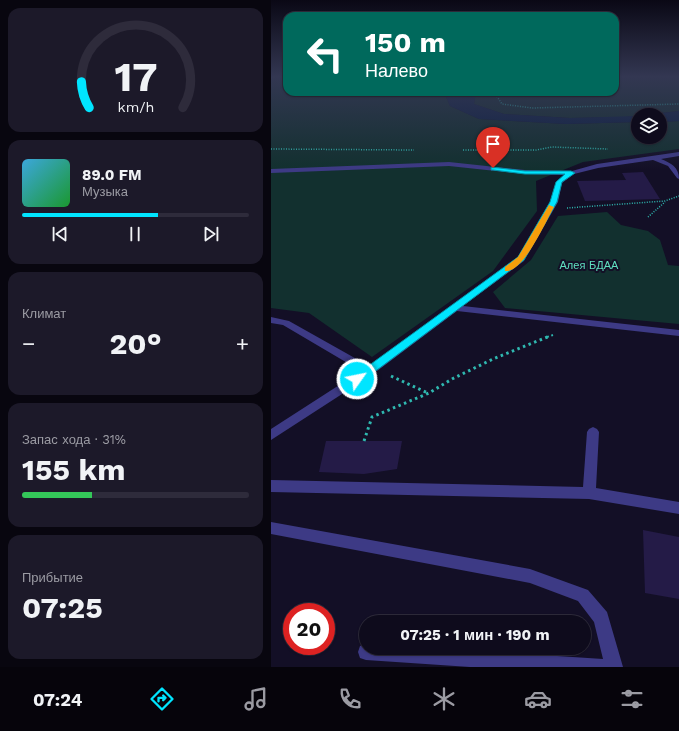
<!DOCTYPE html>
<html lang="ru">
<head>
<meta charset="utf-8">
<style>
	:root { --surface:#0e0b1c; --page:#1c1929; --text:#f1f3f6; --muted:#9b9ba3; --line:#2e2b3b; --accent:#00e5ff }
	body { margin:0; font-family:"Work Sans",sans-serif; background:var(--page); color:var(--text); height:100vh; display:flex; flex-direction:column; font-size:15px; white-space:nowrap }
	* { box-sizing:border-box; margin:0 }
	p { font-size:13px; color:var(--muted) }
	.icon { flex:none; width:22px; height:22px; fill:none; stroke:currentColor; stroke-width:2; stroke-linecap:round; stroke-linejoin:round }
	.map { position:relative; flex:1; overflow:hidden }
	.sheet { display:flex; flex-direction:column; gap:8px; padding:8px; background:#08060f; width:271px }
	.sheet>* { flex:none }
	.banner { position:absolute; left:12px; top:12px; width:336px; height:84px; border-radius:12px; box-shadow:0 1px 3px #0004,0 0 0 1px var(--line); background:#00695c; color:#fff; overflow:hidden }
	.buttons { position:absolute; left:360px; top:108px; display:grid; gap:8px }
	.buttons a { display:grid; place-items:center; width:36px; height:36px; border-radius:50%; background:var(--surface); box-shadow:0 1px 3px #0004,0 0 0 1px var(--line); font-size:20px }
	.speed { position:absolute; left:12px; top:603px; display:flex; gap:8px; font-size:20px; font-weight:700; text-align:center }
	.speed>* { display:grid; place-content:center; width:52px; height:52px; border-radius:50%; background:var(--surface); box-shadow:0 1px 3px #0004,0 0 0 1px var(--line); line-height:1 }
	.speed .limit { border:6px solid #d22; background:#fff; color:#111 }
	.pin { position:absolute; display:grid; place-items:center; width:34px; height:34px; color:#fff; margin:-41px -17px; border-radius:50% 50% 50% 0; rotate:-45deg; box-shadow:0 0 4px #0007 }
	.pin .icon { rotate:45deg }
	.me { position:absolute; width:44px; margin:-22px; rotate:57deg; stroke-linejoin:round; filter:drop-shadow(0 0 3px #0008) }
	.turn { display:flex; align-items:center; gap:14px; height:84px; padding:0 16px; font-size:18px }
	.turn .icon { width:52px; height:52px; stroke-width:2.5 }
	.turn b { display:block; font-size:28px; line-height:34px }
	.big { font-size:30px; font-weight:700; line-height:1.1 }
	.sheet .card { flex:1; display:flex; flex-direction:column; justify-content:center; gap:6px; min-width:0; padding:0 14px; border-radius:12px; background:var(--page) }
	.sheet .dial { align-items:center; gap:0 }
	.dial svg { height:104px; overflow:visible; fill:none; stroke:var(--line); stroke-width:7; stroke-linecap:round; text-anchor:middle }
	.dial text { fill:var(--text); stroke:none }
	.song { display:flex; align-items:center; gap:12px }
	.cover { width:48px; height:48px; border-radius:6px; background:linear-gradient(135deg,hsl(200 70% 55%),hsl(130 70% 35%)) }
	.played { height:4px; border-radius:2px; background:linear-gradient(90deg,var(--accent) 60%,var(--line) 60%) }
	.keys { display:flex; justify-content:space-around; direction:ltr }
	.heat { display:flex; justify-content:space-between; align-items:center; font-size:22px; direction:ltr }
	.charge { height:6px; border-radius:3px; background:linear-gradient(90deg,#34c759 31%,var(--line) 0) }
	.trip { position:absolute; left:88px; top:615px; width:232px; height:40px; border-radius:20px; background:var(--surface); box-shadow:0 1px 3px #0004,0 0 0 1px var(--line); font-weight:700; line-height:40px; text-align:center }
	.tab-bar { display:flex; height:64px; justify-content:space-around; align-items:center; background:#06040b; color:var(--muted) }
	.tab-bar .icon { width:28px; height:28px }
	.tab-bar .active { color:var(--accent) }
	.tab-bar b { font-size:18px; color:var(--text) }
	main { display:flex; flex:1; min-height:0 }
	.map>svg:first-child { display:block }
</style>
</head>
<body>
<main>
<section class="sheet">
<div class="card dial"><svg viewBox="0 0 100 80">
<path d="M14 69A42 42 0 1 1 86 69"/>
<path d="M14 69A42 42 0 0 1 8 49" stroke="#00e5ff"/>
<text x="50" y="56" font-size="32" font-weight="700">17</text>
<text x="50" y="72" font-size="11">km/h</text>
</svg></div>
<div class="card">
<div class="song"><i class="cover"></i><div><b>89.0 FM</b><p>Музыка</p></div></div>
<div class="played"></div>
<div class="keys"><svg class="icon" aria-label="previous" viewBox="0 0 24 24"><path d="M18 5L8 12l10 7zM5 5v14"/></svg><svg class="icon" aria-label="pause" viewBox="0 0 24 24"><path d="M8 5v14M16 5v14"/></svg><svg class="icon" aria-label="next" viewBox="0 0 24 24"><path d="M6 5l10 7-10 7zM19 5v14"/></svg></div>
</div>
<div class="card"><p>Климат</p>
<div class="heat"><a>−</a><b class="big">20°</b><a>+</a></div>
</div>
<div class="card"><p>Запас хода · 31%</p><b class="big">155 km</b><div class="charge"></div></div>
<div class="card"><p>Прибытие</p><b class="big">07:25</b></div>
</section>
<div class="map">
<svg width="408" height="667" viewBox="0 0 408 667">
	<rect width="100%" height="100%" fill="#130f26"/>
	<path fill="#12302f" d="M 0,77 L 16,77 L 16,92 L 173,92 L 179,106 L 208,119 L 295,124 L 367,122 L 367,137 L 389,137 L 389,122 L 408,121 L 408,149 L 312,162 L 265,181 L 266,211 L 222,271 L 101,357 L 38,313 L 0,308 Z
		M 344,77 L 408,77 L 408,111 L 354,117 L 299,118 L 233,114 L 203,104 L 205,92 L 344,92 Z
		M 336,212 L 350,225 L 377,231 L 389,240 L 397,265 L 408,266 L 408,324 L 234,308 L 222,292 L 260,260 L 287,216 Z"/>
	<path fill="#0a1f44" d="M 173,92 L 205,92 L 203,104 L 233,114 L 299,118 L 367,116 L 367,122 L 295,124 L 208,119 L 179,106 Z
		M 408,111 L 408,121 L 389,122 L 389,115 L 374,115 Z"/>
	<path fill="#241b47" d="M 372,172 L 389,199 L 314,201 L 306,181 L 355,180 L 351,173 Z
		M 55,441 L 131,441 L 126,469 L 93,474 L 48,472 Z
		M 372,530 L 408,537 L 408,599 L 374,593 Z"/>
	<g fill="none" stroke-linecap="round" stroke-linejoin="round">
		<path stroke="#2fb8b0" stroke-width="1.5" stroke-dasharray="1 1.5" stroke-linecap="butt" d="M 0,78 L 5,77
			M 223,92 L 231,104 L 261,108 L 408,104
			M 0,149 L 143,150
			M 192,150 L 265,150 L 281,147 L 337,149
			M 296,208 L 394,201 L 408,196
			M 377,217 L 394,202"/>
		<path stroke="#2fb8b0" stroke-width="2" stroke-dasharray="2 2.5" stroke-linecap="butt" d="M 276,337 L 282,335"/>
		<path stroke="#2fb8b0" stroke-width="3" stroke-dasharray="2.5 3.5" stroke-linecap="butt" d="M 120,376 L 157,393
			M 93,441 L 101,417 L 158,393 L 181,379 L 222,359 L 279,336"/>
		<path fill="#3d3a85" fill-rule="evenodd" d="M 408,152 L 408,156 L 390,159 C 400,163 408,167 408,179 L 406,178 L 397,166 L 382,160 L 327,168 L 303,174 L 291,183 L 287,202 L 253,261 L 192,306 L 408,330 L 408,336 L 186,311 L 102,374 L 0,440 L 0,429 L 90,371 L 12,325 L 0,323 L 0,317 L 18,321 L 98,366 L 247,257 L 279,202 L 285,182 L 294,175 L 254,174 L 178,166 L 0,173 L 0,169 L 178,162 L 254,170 L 301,171 L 326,164 Z
			M 322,427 L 326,429 L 328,432 L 325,488 L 408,502 L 408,514 L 318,499 L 0,492 L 0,480 L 312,487 L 316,432 L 318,429 Z
			M 0,522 L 259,569 L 317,590 L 336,612 L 352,667 L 199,667 L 95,660 L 89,658 L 87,652 L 89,646 L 95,644 L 95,648 L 165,648 L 332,659 L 323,622 L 307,601 L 259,583 L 0,534 Z"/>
	</g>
	<linearGradient id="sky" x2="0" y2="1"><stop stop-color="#0a0815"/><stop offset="0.45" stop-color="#333752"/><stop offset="1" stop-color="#333752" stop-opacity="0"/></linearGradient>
	<rect width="408" height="170" fill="url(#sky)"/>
	<path fill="#00e5ff" stroke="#0095a6" d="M 220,167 L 254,171 L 300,171 L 304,173 L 291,182 L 286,202 L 253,260 L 90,382 L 82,382 L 81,379 L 82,377 L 247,257 L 279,202 L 285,182 L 294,174 L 254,174 L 222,170 L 220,170 Z"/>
	<path fill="#f59e0b" d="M 278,205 L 283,207 C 275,221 252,274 234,271 L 234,267 L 247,257 Z"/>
	<g text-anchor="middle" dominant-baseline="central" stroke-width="4" stroke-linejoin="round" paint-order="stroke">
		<g font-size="11" fill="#5fe0c0" stroke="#130f26">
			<text x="318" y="265">Алея БДАА</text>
		</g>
	</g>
</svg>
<div class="buttons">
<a><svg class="icon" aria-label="layers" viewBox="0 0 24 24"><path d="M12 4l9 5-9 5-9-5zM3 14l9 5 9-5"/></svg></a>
</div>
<div class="speed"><div class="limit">20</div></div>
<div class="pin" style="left:222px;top:168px;background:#d93025"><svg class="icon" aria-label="arrive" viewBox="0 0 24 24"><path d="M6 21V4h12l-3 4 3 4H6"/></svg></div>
<svg class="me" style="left:86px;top:379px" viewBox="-20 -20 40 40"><circle r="17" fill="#00e5ff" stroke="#fff" stroke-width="3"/><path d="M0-11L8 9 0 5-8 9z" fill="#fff"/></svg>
<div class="trip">07:25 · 1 мин · 190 m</div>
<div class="banner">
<div class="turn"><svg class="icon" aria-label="left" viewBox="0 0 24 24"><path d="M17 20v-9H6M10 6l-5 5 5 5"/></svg><div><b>150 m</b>Налево</div></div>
</div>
</div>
</main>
<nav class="tab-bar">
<b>07:24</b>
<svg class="icon active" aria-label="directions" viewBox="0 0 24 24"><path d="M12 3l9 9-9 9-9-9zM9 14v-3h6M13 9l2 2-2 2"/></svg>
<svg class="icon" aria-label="music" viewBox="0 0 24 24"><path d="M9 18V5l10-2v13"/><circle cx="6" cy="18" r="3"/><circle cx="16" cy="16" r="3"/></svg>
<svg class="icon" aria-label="phone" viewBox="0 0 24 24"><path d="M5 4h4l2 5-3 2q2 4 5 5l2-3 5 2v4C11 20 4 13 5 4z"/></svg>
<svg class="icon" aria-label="climate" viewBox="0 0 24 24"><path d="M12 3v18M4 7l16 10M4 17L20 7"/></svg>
<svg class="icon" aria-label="car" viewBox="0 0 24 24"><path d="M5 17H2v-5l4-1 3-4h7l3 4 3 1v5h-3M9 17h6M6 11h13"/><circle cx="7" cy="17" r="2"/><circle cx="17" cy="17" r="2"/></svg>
<svg class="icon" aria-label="filters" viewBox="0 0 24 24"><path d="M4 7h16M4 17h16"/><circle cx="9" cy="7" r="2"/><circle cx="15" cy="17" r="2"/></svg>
</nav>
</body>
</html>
